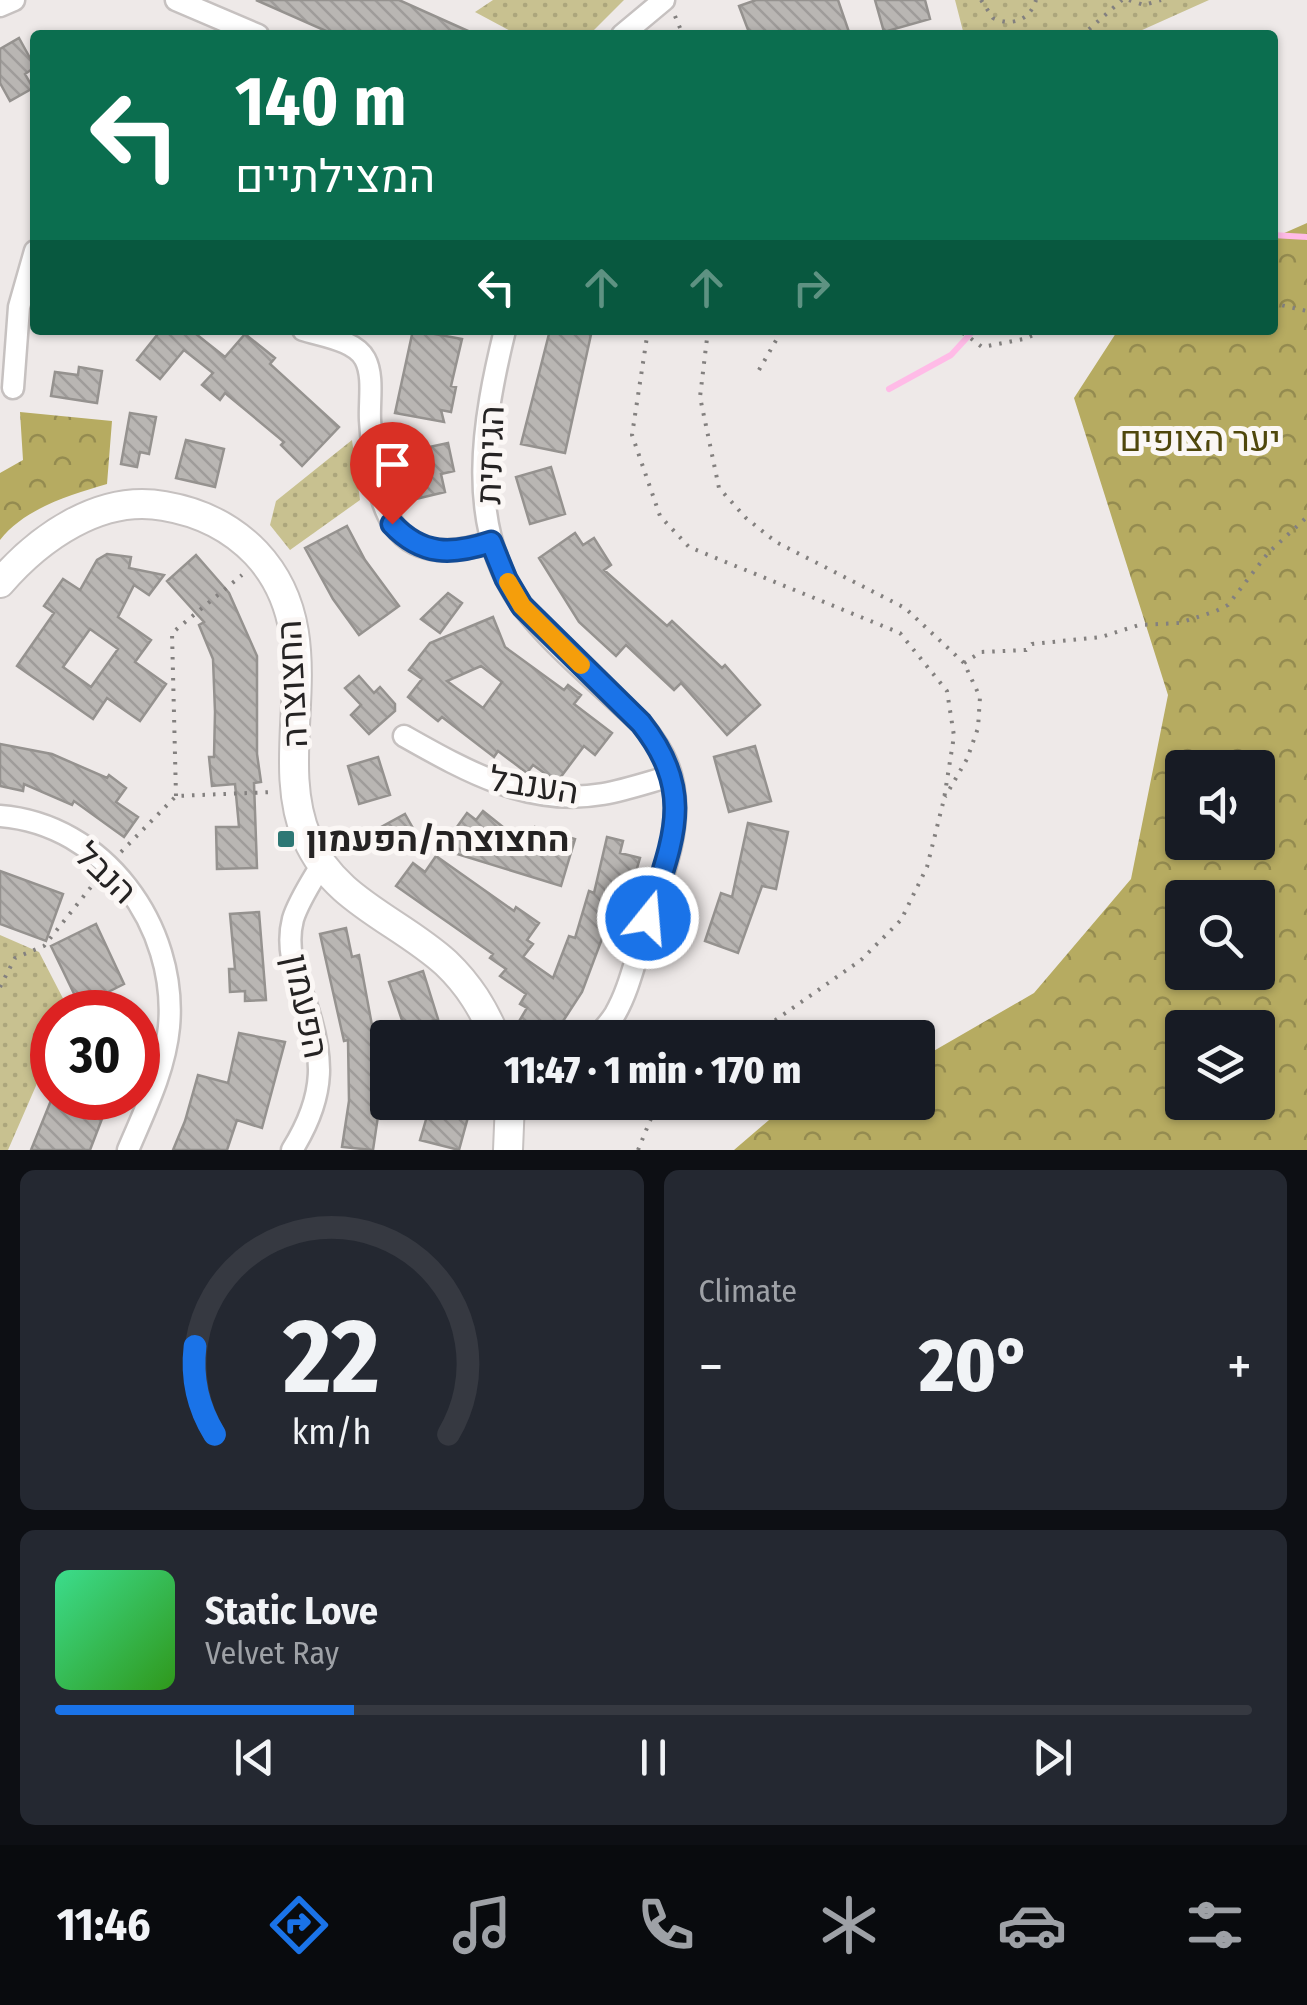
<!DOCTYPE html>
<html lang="en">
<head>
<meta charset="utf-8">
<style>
	:root { --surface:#171b24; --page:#242831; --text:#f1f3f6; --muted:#9ea1a6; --line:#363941; --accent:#1a73e8 }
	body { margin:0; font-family:"Fira Sans Condensed",Heebo,sans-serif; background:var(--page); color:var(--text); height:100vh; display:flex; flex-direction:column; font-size:38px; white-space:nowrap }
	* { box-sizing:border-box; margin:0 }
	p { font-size:32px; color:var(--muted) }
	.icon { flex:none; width:55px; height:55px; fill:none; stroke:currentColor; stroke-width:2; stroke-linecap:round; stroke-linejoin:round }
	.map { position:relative; height:1150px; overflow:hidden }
	.drawer { display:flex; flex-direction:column; gap:20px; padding:20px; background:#0d0f14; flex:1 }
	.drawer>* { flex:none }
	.banner { position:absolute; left:30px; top:30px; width:1248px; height:305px; border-radius:10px; box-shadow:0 2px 8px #0004; background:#0b6e4f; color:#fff; overflow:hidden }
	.buttons { position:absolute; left:1165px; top:750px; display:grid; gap:20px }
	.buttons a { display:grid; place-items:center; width:110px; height:110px; border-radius:10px; background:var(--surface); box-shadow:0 2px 8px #0004; font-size:50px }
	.speed { position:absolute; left:30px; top:990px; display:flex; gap:20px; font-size:50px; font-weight:700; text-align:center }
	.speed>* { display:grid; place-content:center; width:130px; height:130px; border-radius:50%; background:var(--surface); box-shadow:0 2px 8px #0004; line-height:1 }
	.speed .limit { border:15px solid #d22; background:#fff; color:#111 }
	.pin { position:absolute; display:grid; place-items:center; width:85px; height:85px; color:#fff; margin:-102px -42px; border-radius:50% 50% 50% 0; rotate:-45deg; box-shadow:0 0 10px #0007 }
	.pin .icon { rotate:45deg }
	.me { position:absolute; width:110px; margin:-55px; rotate:17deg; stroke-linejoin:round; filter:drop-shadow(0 0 8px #0008) }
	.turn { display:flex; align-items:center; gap:35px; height:210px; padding:0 40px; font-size:45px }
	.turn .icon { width:130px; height:130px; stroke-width:2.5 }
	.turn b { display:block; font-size:70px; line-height:85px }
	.lanes { display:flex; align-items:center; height:95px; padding:0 40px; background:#0003; justify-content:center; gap:50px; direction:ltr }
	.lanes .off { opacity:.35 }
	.big { font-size:75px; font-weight:800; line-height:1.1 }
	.drawer .tile { flex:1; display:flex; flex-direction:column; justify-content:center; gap:15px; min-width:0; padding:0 35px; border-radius:15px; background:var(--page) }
	.drawer .dial { align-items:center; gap:0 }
	.dial svg { height:260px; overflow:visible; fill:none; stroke:var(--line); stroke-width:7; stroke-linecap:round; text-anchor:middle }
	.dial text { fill:var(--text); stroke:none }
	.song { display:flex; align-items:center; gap:30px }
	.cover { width:120px; height:120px; border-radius:15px; background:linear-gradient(135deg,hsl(150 70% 55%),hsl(110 70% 35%)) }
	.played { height:10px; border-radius:5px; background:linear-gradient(90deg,var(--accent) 25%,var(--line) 25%) }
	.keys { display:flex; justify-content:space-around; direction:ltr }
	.heat { display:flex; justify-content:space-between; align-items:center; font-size:55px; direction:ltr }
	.drawer .tiles { flex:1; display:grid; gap:20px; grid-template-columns:1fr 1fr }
	.tile:last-child { grid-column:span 2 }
	.trip { position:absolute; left:370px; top:1020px; width:565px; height:100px; border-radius:10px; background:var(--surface); box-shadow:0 2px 8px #0004; font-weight:800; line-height:100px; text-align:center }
	.menu { display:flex; height:160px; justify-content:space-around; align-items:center; background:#090b0e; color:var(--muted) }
	.menu .icon { width:70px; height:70px }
	.menu .on { color:var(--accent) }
	.menu b { font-size:45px; color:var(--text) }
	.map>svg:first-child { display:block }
</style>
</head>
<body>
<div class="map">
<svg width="1307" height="1150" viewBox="0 0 1307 1150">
	<defs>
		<pattern id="forest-crowns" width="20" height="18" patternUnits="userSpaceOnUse" patternTransform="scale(2.5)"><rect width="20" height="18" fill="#b6ab61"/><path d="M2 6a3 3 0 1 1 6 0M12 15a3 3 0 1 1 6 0" fill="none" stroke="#948b50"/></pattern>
		<pattern id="park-dots" width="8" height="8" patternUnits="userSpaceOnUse" patternTransform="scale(2.5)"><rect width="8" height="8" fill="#c8c190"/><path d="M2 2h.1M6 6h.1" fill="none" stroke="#aca67c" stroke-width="1.8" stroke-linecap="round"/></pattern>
		<pattern id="building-back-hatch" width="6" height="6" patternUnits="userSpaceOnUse" patternTransform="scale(2.5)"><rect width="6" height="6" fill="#b9b6b3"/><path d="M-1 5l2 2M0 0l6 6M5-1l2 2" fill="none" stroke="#9f9c9a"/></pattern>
	</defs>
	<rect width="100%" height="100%" fill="#eee9e8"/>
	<path fill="url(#forest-crowns)" fill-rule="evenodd" d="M 1307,223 L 1307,1150 L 734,1150 L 789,1103 L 918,1102 L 918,1060 L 1034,993 L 1131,879 L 1168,695 L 1074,398 L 1118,330 L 1272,330 L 1273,238 ZM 1182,768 L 1258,768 L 1258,842 L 1182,842 ZM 1182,898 L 1258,898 L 1258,972 L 1182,972 ZM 1182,1028 L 1258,1028 L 1258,1102 L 1182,1102 Z
		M 20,412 L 112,421 L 107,484 C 70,495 25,508 0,540 L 0,473 L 23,460 Z"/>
	<path fill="url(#park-dots)" d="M 493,0 L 624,0 L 589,35 L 518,35 L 475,12 Z
		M 955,0 L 1209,0 L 1131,35 L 964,35 Z
		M 352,440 L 360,500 L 290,550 L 270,525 L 276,501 Z
		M 0,935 L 39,952 L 69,1010 L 52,1012 L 52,1049 L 8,1150 L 0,1150 Z"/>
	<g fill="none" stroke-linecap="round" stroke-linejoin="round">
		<path stroke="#ffbbe7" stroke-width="6" d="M 1272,235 L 1307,237
			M 889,389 L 951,355 L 974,330"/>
	</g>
	<path fill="url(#building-back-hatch)" stroke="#95928f" stroke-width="2.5" fill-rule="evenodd" d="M 256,0 L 399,0 L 477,35 L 335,35 Z
		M 756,0 L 838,0 L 850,35 L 750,35 L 739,6 Z
		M 875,0 L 925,0 L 930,19 L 884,32 Z
		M 19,38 L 35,67 L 25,74 L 33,88 L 10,101 L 0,83 L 0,49 Z
		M 161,330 L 191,330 L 225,357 L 245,334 L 275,358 L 270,364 L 339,427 L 302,466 L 281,445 L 284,442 L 225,393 L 220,400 L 202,385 L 213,373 L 184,350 L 160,379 L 137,360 Z
		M 413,330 L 462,339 L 451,386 L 456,387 L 451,412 L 441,410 L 444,422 L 395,413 Z
		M 550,330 L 592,330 L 565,453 L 521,444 Z
		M 79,367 L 102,371 L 97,403 L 51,396 L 55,372 L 78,375 Z
		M 130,413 L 156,417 L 149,454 L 140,452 L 137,467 L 121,464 Z
		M 186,440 L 224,449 L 215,487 L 176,478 Z
		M 448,443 L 454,471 L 441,474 L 445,492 L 416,499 L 406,452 Z
		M 551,467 L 565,514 L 530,524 L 516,477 Z
		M 347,526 L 365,560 L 399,606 L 359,635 L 333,599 L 305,548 Z
		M 575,533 L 583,545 L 594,538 L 611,565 L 604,570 L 667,626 L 672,621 L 722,668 L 725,665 L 760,705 L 727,735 L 681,683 L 674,690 L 626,645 L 616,656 L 579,622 L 539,558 Z
		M 107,554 L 131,557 L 129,568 L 164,575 L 149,595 L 134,585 L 118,617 L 151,640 L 135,662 L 166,684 L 140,721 L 107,698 L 93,719 L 17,666 L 54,613 L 44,606 L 63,579 L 80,590 L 97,560 ZM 90,629 L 118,649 L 91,687 L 63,667 Z
		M 196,555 L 229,593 L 257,656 L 257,754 L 261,782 L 254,783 L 257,868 L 217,869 L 216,827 L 239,827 L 235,784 L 212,786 L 209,757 L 214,757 L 215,712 L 213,659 L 199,625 L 204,622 L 167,581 Z
		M 448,593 L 462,603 L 440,633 L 421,619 Z
		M 493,617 L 505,647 L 564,690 L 568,685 L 581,695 L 574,704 L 612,733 L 595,755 L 584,746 L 557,782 L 533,765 L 527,773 L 498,751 L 494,757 L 442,717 L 438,721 L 408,697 L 422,679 L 409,670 L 430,643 ZM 481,666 L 502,682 L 483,708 L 447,681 Z
		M 359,676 L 374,693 L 380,687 L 395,704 L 395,711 L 369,734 L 351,715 L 361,705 L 345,688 Z
		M 0,744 L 52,754 L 107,778 L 109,775 L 126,788 L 116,802 L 138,817 L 124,837 L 74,801 L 72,805 L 24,784 L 23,791 L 0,786 Z
		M 755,746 L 771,801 L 729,812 L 714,757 Z
		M 378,757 L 390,795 L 359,804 L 348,766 Z
		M 483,811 L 528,847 L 535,827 L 575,839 L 561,886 L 441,849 L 467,813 L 476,820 Z
		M 405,814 L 414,830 L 382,849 L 372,832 Z
		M 748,823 L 788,832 L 776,889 L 762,886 L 738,953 L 705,941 L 721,893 L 732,897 Z
		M 607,837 L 623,841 L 620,853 L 640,858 L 633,882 L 626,880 L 608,937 L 603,936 L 582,992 L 552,1038 L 542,1038 L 518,1023 L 527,1008 L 520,1004 L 526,994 L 500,976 L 506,969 L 490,958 L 493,954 L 396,886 L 413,863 L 425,872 L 436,856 L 514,911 L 516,907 L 539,923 L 527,940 L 533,944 L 523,957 L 553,978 L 569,936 L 575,938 L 589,891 L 594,893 Z
		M 0,871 L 63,894 L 46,941 L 0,924 Z
		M 259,912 L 266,1000 L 245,1001 L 245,991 L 230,992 L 229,969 L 235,969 L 230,914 Z
		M 96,924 L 124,984 L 80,1006 L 51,946 Z
		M 346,928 L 352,957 L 359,955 L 378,1058 L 382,1058 L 382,1089 L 373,1150 L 342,1147 L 349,1101 L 348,1040 L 344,1041 L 320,934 Z
		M 423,971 L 438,1019 L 405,1029 L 389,982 Z
		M 239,1033 L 285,1042 L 262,1128 L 237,1120 L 227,1150 L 173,1150 L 185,1121 L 198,1075 L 228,1083 Z
		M 52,1098 L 110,1098 L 90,1150 L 31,1150 Z
		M 430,1106 L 468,1117 L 459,1150 L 420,1140 Z"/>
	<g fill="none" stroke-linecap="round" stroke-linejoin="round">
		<defs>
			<path id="minor" d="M 176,0 L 258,35
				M 0,6 L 14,0
				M 622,35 L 664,0
				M 303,330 C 321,336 355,340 365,359 C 374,376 369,401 370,420 C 376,504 387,575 491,542
				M 505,330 C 483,419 464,524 521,604 C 549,643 605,689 641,723 C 658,744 671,763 674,791 C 681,839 657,888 644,934 C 635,960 629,990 615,1014 C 610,1022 603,1030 596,1038
				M 13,388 L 19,307 L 35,251
				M 404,736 C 466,771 529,807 603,794 C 626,790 649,782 671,776
				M 0,816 C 104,824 178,926 169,1027 C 165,1070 145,1110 128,1150
				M 292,1150 C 327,1094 325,1056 303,995 C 294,970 286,946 293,919 C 299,900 312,881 322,864"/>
			<path id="tertiary" d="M 0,583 C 39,538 100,494 164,506 C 200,512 231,527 256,553 C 334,636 269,749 307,838 C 334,901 399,920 446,963 C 469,985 483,1008 496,1038
				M 508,1150 L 510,1102"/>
		</defs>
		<use href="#minor" stroke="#c6c1c0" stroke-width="25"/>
		<use href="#tertiary" stroke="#c6c1c0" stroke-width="32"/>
		<path stroke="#83807f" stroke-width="4" stroke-dasharray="2.5 8" stroke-linecap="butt" d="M 981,0 L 993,18 C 1012,27 1030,20 1036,0
			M 1129,0 L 1144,5 L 1161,0
			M 675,16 L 683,35
			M 1069,35 L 1087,31 L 1122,0
			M 1272,303 L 1307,311
			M 648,330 L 632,435 L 660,516 L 689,547 L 900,633 L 947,691 L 954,736 L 944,799 L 927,867 L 901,920 L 861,960 L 750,1038
			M 708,330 L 700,397 L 719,488 L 746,518 L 776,542 L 905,608 L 964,663 L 980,697 L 978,728 L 967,759 L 945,797
			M 952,330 L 965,334 L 982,347 L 1024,339 L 1045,330
			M 759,370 L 782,330
			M 964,663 L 981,652 L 1026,650 L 1032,644 L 1101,637 L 1139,625 L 1179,623 L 1216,611 L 1228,605 L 1268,553 L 1307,517
			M 176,796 L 172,633 L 242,575
			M 121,852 L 176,796 L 273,792
			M 0,987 L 15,958 L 44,946 L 95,882
			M 638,1150 L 652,1116 L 665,1102"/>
		<use href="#minor" stroke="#fff" stroke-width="20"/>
		<use href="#tertiary" stroke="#fff" stroke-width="28"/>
	</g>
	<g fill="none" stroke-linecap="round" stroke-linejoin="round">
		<defs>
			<path id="route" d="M 392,524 C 422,556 452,555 491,542 L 506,579 L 522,606 L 641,723 C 697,794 672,840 648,918"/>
		</defs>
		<use href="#route" stroke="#114b97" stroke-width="25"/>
		<use href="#route" stroke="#1a73e8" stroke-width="18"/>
		<path stroke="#f59e0b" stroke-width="18" d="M 508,582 L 522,606 L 581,665"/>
	</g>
	<rect fill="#2d7774" stroke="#fbf7f5" stroke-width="4" x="276" y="829" width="20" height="20" rx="5"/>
	<g text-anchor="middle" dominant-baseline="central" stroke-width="10" stroke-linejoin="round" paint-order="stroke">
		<g font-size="35" fill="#4f470c" stroke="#fbf7f5">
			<text x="1200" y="439">יער הצופים</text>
		</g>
		<g font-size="35" fill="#252323" stroke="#fbf7f5">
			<text transform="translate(490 455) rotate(-88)">הגיתית</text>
			<text transform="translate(292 684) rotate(-93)">החצוצרה</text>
			<text transform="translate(534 785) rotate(9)">הענבל</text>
			<text transform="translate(106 873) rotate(44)">הנבל</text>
			<text transform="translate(306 1006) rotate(78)">הפעמון</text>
		</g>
		<g font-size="35" font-weight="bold" fill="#252323" stroke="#fbf7f5" text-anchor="start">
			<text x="306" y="839">החצוצרה/הפעמון</text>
		</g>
	</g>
</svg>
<div class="buttons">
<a><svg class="icon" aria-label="sound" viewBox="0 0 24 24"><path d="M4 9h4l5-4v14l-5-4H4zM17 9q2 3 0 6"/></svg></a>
<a><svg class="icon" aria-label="search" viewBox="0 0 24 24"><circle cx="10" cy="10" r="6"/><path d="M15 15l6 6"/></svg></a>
<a><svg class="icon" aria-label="layers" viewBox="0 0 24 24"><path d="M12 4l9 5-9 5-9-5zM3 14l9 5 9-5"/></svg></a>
</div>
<div class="speed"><div class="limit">30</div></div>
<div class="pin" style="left:392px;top:524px;background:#d93025"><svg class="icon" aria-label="arrive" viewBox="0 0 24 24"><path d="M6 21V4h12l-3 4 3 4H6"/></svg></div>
<svg class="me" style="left:648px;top:918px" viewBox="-20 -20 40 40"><circle r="17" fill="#1a73e8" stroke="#fff" stroke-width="3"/><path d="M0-11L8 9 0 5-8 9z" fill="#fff"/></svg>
<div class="trip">11:47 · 1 min · 170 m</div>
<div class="banner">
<div class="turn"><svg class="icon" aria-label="left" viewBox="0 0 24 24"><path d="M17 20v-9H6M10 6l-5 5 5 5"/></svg><div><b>140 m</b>המצילתיים</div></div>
<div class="lanes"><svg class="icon" aria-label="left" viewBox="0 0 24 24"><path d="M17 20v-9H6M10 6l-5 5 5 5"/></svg><svg class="icon off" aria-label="ahead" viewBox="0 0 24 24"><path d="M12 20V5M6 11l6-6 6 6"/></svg><svg class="icon off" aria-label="ahead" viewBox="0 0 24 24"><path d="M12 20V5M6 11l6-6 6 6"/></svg><svg class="icon off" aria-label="right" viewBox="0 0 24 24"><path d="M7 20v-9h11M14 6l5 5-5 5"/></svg></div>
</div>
</div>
<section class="drawer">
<div class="tiles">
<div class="tile dial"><svg viewBox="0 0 100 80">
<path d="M14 69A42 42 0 1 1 86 69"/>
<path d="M14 69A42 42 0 0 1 8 42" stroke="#1a73e8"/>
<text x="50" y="56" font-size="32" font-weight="700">22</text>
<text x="50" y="72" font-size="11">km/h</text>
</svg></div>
<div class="tile"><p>Climate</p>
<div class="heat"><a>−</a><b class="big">20°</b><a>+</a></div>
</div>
<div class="tile">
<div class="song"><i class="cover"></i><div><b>Static Love</b><p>Velvet Ray</p></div></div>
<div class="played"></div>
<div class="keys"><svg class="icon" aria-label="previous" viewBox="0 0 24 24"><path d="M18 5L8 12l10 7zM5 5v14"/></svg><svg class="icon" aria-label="pause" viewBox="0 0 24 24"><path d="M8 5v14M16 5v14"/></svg><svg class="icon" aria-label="next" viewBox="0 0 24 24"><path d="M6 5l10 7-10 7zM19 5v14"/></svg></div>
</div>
</div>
</section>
<nav class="menu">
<b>11:46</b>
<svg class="icon on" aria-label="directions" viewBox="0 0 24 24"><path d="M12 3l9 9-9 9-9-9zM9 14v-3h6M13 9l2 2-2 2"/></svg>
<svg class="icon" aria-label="music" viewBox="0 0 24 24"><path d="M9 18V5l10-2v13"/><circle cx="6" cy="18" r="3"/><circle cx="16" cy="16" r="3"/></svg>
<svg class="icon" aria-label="phone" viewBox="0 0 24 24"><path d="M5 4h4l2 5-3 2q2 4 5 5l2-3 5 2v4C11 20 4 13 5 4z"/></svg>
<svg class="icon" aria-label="climate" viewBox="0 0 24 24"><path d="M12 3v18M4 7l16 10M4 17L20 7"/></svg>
<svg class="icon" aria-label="car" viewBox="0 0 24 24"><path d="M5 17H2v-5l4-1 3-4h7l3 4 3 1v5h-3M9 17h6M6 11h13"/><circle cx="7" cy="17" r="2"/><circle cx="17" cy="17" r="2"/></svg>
<svg class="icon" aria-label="filters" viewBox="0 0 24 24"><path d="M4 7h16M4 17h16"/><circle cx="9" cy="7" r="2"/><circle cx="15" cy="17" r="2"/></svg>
</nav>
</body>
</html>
